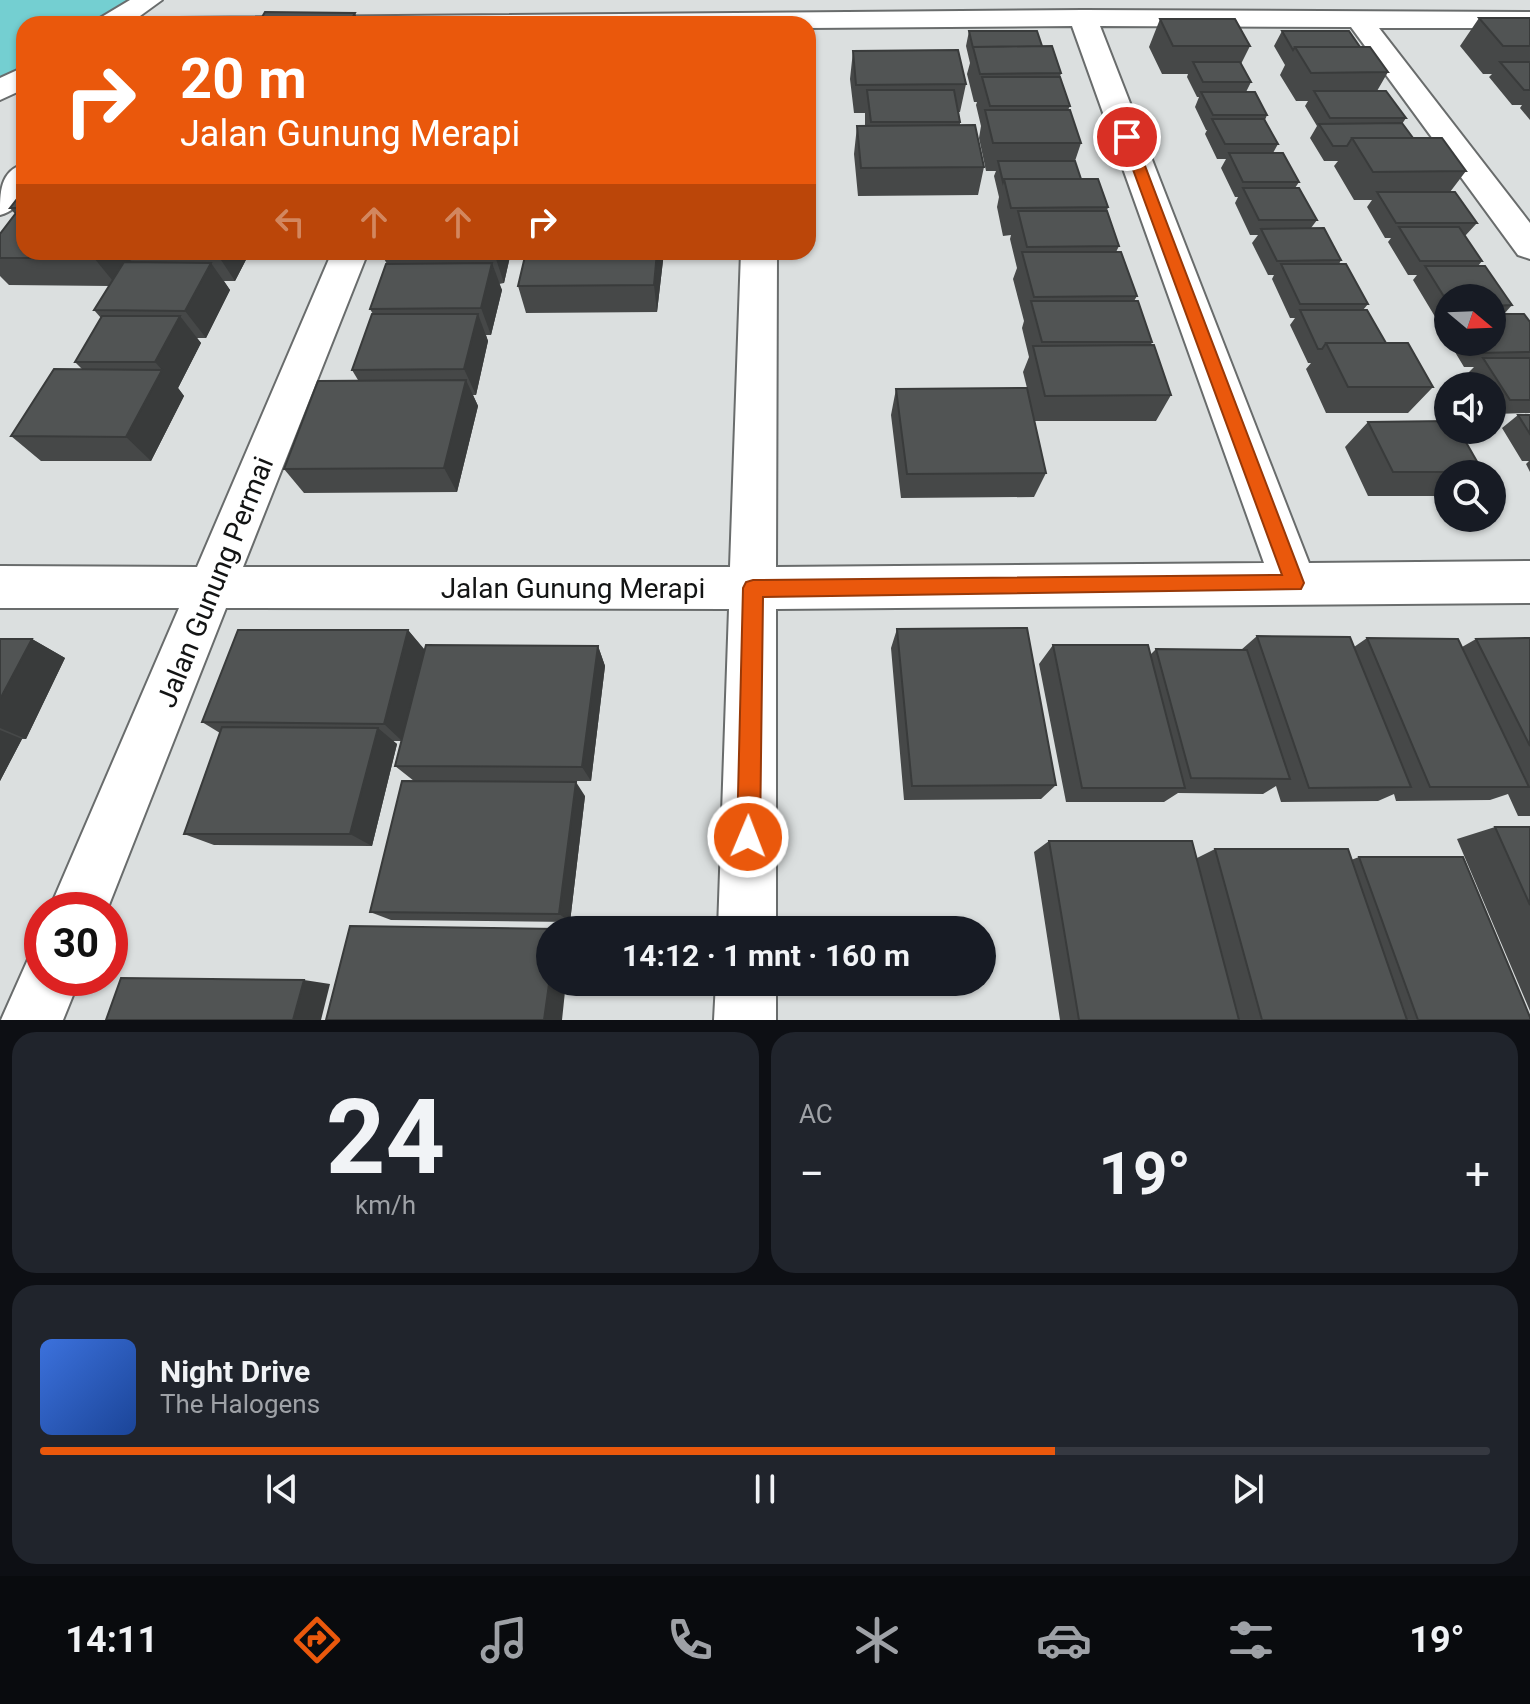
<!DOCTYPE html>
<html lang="id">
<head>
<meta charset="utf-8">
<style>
	:root { --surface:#171b24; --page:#20242c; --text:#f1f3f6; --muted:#9ea1a6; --line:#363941; --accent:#ea580c }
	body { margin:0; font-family:Roboto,sans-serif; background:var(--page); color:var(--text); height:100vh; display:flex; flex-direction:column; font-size:30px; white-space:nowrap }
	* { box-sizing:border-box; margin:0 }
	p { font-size:26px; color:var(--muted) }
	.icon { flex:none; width:44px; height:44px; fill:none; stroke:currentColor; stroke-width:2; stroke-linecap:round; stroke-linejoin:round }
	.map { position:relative; height:1020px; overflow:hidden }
	.sheet { display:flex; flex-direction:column; gap:12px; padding:12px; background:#0d0f14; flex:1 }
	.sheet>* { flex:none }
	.top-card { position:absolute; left:16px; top:16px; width:800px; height:244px; border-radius:24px; box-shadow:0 2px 6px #0004; background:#ea580c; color:#fff; overflow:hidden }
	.needle { width:52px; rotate:109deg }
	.controls { position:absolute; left:1434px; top:284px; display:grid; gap:16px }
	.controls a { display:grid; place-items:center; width:72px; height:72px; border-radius:50%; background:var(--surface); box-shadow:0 2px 6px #0004; font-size:40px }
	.speed { position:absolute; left:24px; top:892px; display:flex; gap:16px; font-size:40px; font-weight:700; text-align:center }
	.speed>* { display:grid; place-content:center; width:104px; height:104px; border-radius:50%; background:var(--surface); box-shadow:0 2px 6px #0004; line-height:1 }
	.speed .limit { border:12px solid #d22; background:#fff; color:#111 }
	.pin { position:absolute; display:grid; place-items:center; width:68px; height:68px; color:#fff; margin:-34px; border:4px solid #fff; border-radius:50%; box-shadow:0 2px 8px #0007 }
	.me { position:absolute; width:88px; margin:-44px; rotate:1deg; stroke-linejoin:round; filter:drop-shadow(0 0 6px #0008) }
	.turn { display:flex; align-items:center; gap:28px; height:168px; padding:0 32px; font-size:36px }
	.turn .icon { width:104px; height:104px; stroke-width:2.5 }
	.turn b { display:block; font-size:56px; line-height:68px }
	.lanes { display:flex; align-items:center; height:76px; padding:0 32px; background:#0003; justify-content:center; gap:40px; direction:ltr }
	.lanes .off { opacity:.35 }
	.big { font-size:60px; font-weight:700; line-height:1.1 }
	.sheet .card { flex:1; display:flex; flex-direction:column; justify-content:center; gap:12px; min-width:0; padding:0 28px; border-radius:24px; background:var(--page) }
	.sheet .dial { align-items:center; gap:0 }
	.dial b { font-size:104px; line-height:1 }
	.song { display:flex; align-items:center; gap:24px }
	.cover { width:96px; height:96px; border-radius:12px; background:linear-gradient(135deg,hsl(220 70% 55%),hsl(220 70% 35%)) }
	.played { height:8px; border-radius:4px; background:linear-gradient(90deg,var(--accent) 70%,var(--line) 70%) }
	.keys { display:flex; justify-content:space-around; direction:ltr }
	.heat { display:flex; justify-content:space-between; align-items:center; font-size:44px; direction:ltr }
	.sheet .tiles { flex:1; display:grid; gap:12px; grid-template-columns:1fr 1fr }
	.card:last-child { grid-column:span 2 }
	.trip { position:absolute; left:536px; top:916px; width:460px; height:80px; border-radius:40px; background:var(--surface); box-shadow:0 2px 6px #0004; font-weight:700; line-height:80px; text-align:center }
	.tab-bar { display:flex; height:128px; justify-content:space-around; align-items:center; background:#090b0e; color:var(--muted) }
	.tab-bar .icon { width:56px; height:56px }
	.tab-bar .on { color:var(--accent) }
	.tab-bar b { font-size:36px; color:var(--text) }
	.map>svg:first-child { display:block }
</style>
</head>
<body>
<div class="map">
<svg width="1530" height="1020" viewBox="0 0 1530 1020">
	<rect width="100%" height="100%" fill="#dbdfdf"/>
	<path fill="#74cfd1" d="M 0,0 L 153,0 L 114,24 L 24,24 L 24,79 L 0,94 Z"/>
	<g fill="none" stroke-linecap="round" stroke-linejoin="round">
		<defs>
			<path id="minor" d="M 130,0 L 162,0 L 129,24 L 96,24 L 100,18 Z
				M 1083,10 L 1530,12 L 1530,28 L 1379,28 L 1530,223 L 1530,259 L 1518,255 L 1351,27 L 1100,26 L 1309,563 L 1530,561 L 1530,603 L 776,609 L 776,930 L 718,930 L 729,609 L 226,608 L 107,910 L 49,910 L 179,608 L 0,608 L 0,566 L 197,567 L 332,252 L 368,252 L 243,567 L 730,567 L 741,252 L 777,252 L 776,567 L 1264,563 L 1072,26 L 808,28 L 808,24 L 173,24 L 177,18 Z
				M 24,67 L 24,89 L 0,100 L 0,78 Z
				M 24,164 C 24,187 26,208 0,215 C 0,192 0,171 24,164 Z
				M 42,951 L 42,978 L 80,978 L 63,1020 L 1,1020 L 29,957 Z
				M 716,982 L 776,982 L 776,1020 L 714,1020 Z"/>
		</defs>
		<use href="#minor" stroke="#696c6c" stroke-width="4"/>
		<use href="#minor" fill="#fff" fill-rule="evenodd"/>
	</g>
	<path fill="#464848" d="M 1479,18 L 1530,18 L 1530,120 L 1520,108 L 1522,105 L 1512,105 L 1489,77 L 1492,74 L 1483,74 L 1460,46 Z
		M 1160,19 L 1250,46 L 1241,64 L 1251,82 L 1246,92 L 1267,115 L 1265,120 L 1278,144 L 1273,153 L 1299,182 L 1295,188 L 1317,220 L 1311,228 L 1341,260 L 1339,264 L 1368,304 L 1363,310 L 1386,343 L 1433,387 L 1408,413 L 1326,413 L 1306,369 L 1311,363 L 1308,363 L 1290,325 L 1295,318 L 1290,318 L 1272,279 L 1274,275 L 1268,275 L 1252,243 L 1258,235 L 1250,235 L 1235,203 L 1238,197 L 1235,197 L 1221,168 L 1226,159 L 1217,159 L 1205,134 L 1207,130 L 1206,130 L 1195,107 L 1199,97 L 1197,97 L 1187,77 L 1188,74 L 1162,74 L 1149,47 Z
		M 969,31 L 1042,46 L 1061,73 L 1060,77 L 1070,106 L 1068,110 L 1081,143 L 1075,161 L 1081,179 L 1108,207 L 1107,211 L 1119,246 L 1116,252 L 1137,296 L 1134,301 L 1152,342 L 1151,345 L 1171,395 L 1156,421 L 1034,421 L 1046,473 L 1034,497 L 901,498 L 891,415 L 896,389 L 1027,388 L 1023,372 L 1029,357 L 1022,328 L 1024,321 L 1013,279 L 1017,268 L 1010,239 L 1011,235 L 1003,236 L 997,207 L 999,197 L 994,176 L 996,171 L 986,171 L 979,138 L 981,126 L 976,105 L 977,102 L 974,102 L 967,74 L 970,63 L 966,46 Z
		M 1282,31 L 1360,47 L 1388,72 L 1377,91 L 1406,118 L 1402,124 L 1413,138 L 1466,171 L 1450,192 L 1477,223 L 1465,236 L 1482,261 L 1478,266 L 1512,305 L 1504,314 L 1530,322 L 1530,413 L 1495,414 L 1492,409 L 1492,386 L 1478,386 L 1469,372 L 1474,367 L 1464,367 L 1449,342 L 1492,342 L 1492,298 L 1448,298 L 1448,320 L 1437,320 L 1413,280 L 1417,275 L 1408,275 L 1388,242 L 1391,238 L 1385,238 L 1367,207 L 1372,200 L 1354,200 L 1334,166 L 1338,161 L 1324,161 L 1310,138 L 1317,126 L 1305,106 L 1308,101 L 1296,101 L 1280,75 L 1285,65 L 1274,46 Z
		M 853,51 L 966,84 L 960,112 L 958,112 L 960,122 L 960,125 L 984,167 L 978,195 L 858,196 L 854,154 L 857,126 L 865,126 L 865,113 L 854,113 L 850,79 Z
		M 24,190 L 24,252 L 250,252 L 235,281 L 224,281 L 230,290 L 206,338 L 197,338 L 201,343 L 178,388 L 184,396 L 151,461 L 41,461 L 11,436 L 82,369 L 75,362 L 101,318 L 94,310 L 110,286 L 9,285 L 0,276 L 0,234 L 15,214 L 10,208 Z
		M 511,252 L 504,283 L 499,284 L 502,290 L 491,335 L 486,335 L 488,341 L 476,395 L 473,395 L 478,406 L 457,492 L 304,493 L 284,469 L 358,380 L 352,370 L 373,314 L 370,309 L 387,264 L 383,257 Z
		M 526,252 L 664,252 L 657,312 L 526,313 L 518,286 Z
		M 1448,321 L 1448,341 L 1441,329 Z
		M 1518,415 L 1530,415 L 1530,472 L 1526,464 L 1529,461 L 1522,461 L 1502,428 Z
		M 1368,422 L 1483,472 L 1481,474 L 1448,474 L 1448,496 L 1368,496 L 1345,447 Z
		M 897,629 L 1056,785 L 1041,799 L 904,800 L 891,648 Z
		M 408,630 L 424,650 L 598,646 L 605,666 L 591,781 L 477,781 L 585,796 L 570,922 L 391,920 L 370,912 L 414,781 L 395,766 L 402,741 L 393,741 L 397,744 L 372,846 L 214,845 L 184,834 L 220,733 L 202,722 Z
		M 1257,636 L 1354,647 L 1367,638 L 1462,647 L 1476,639 L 1530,638 L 1530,816 L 1518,816 L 1508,794 L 1490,800 L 1396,801 L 1394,794 L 1378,801 L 1281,802 L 1276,786 L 1263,794 L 1178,793 L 1164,802 L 1066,802 L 1039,664 L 1053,645 L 1150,655 L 1156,649 L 1241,650 Z
		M 0,639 L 32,639 L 65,658 L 26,739 L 22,739 L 0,781 Z
		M 1495,827 L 1530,827 L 1530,1011 L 1457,839 Z
		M 1049,841 L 1197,858 L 1215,849 L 1351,860 L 1359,857 L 1530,1020 L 1060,1020 L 1034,852 Z"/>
	<path fill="#393b3b" d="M 355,13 L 359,24 L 349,24 Z
		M 99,252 L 139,252 L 124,253 L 132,262 L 117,286 L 94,258 Z
		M 218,252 L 250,252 L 235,281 L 217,254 Z
		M 496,252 L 511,252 L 504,283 L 495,256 Z
		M 657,252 L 664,252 L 657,312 L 654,285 Z
		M 211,263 L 230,290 L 206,338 L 185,311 Z
		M 492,263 L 502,290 L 491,335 L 481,308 Z
		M 478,314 L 488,341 L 476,395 L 464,369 Z
		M 180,316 L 201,343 L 178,388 L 184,396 L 151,461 L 126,437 L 162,370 L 155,362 Z
		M 466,380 L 478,406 L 457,492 L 444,468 Z
		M 408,630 L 425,650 L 402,741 L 384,724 Z
		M 32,639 L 65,658 L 26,739 L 0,728 L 0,699 Z
		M 598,646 L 605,666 L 591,781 L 582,767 Z
		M 378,728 L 397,744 L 372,846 L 350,834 Z
		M 0,730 L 22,739 L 0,781 Z
		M 576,782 L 585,796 L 570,922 L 559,914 Z
		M 550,977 L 550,982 L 566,982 L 562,1020 L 544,1020 Z
		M 304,980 L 330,984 L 321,1020 L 293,1020 Z"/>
	<path fill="#515454" stroke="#393b3b" stroke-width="2" d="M 265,12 L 355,13 L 349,24 L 258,24 Z
		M 1479,18 L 1530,18 L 1530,46 L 1503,46 Z
		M 1160,19 L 1235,19 L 1250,46 L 1173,46 Z
		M 969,31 L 1037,31 L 1042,46 L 973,47 L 973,48 Z
		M 1282,31 L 1349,31 L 1360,47 L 1295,47 L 1293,50 Z
		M 1052,46 L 1061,73 L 980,74 L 973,47 Z
		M 1295,47 L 1370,47 L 1388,72 L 1311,73 Z
		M 958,50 L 966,84 L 856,85 L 853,51 Z
		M 1193,62 L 1240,62 L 1251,82 L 1203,82 Z
		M 1500,62 L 1530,62 L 1530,90 L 1524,90 Z
		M 982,77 L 1060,77 L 1070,106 L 990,106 Z
		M 867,90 L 954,90 L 960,122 L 871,122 Z
		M 1314,91 L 1386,91 L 1406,118 L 1330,118 Z
		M 1201,92 L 1255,92 L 1267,115 L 1213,115 Z
		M 985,110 L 1070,110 L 1081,143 L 993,143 Z
		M 1212,119 L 1264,119 L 1278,144 L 1225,144 Z
		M 1402,123 L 1413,138 L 1352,138 L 1347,146 L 1333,146 L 1319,124 Z
		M 975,125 L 984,167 L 861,168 L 857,126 Z
		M 1352,138 L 1442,138 L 1466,171 L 1373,172 Z
		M 1229,153 L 1283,153 L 1299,182 L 1243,182 Z
		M 998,161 L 1075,161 L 1081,179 L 1004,179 L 1003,182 Z
		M 1004,179 L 1098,179 L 1108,207 L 1011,208 Z
		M 1243,188 L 1299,188 L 1317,220 L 1259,220 Z
		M 24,190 L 24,208 L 10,208 Z
		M 1377,192 L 1455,192 L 1477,223 L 1396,223 Z
		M 1018,211 L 1107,211 L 1119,246 L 1027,247 Z
		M 16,213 L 24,213 L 24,252 L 99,252 L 94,258 L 0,258 L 0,234 Z
		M 1399,227 L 1459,227 L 1482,261 L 1420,261 Z
		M 1324,228 L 1341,260 L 1277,261 L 1261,229 Z
		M 125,252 L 218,252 L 217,254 L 124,253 Z
		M 385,252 L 496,252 L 495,256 L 383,257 Z
		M 526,252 L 657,252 L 654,285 L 518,286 Z
		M 1022,252 L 1121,252 L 1137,296 L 1034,297 Z
		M 124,262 L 211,263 L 185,311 L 94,310 Z
		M 492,263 L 481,308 L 370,309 L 386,264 Z
		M 1281,264 L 1346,264 L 1368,304 L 1300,304 Z
		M 1425,266 L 1485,266 L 1512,305 L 1492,306 L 1492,298 L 1448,298 L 1448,303 Z
		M 1031,301 L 1138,301 L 1152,342 L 1042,342 Z
		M 1300,310 L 1367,310 L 1386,343 L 1326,343 L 1322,349 L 1318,349 Z
		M 372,314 L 478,314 L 464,369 L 352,370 Z
		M 1492,314 L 1524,314 L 1530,322 L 1530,352 L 1478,353 L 1471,342 L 1492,342 Z
		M 102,316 L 180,316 L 155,362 L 75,362 Z
		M 1326,343 L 1408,343 L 1433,387 L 1348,387 Z
		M 1154,345 L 1171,395 L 1045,396 L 1033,346 Z
		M 1483,358 L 1530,358 L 1530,400 L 1510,400 Z
		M 54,369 L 162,370 L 126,437 L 11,436 Z
		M 466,380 L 444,468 L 284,469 L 318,381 Z
		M 1027,388 L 1046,473 L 907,474 L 896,389 Z
		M 1518,415 L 1530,415 L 1530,434 Z
		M 1448,421 L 1448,430 L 1459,430 L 1483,472 L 1393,472 L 1368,422 Z
		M 1027,628 L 1056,785 L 912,786 L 897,629 Z
		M 238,630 L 408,630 L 384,724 L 202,722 Z
		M 1257,636 L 1350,637 L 1411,787 L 1309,788 Z
		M 1367,638 L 1458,639 L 1529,787 L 1430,787 Z
		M 1530,638 L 1530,746 L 1476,639 Z
		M 0,639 L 32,639 L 0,699 Z
		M 426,645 L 598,646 L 582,767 L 395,766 Z
		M 1053,645 L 1148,645 L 1185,788 L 1082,788 Z
		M 1156,649 L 1247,650 L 1290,779 L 1191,778 Z
		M 222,727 L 378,728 L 350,834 L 184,834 Z
		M 402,781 L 576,782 L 559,914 L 370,912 Z
		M 1495,827 L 1530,827 L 1530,905 Z
		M 1049,841 L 1192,841 L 1239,1020 L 1079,1020 Z
		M 1215,849 L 1348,849 L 1407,1020 L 1262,1020 Z
		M 1359,857 L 1463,857 L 1530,1017 L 1530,1020 L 1418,1020 Z
		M 350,926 L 556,929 L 550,930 L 550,977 L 544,1020 L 326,1020 Z
		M 121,978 L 304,980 L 293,1020 L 106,1020 Z"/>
	<path fill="#ea580c" stroke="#983908" stroke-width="2" d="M 1127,133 L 1134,137 L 1304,583 L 1301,589 L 763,597 L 760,837 L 756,845 L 748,848 L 740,845 L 737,837 L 743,588 L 746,582 L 753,580 L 1282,575 L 1121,137 Z"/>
	<g text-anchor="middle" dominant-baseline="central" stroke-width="8" stroke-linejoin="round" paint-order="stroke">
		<g font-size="28" fill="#131414" stroke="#fff">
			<text transform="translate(215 582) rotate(-68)">Jalan Gunung Permai</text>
			<text x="573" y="588">Jalan Gunung Merapi</text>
		</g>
	</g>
</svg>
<div class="controls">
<a><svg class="needle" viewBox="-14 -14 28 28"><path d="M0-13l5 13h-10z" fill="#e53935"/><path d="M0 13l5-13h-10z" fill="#9ea1a6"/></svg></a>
<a><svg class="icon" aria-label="sound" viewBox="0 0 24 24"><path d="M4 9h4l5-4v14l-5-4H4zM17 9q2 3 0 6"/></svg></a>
<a><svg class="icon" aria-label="search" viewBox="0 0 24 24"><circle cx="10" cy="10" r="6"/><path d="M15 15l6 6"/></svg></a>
</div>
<div class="speed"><div class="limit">30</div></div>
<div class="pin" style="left:1127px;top:137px;background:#d93025"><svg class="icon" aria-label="arrive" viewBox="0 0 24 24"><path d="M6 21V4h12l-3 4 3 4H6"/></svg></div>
<svg class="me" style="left:748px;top:837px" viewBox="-20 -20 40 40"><circle r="17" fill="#ea580c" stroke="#fff" stroke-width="3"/><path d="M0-11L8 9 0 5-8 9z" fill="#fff"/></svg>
<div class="trip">14:12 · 1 mnt · 160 m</div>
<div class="top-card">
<div class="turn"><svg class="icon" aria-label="right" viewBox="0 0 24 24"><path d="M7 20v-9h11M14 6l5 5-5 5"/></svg><div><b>20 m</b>Jalan Gunung Merapi</div></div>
<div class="lanes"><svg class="icon off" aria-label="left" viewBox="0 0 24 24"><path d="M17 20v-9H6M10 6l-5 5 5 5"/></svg><svg class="icon off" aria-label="ahead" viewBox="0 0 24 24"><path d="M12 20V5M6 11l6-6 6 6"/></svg><svg class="icon off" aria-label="ahead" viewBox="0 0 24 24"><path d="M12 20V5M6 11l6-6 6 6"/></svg><svg class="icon" aria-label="right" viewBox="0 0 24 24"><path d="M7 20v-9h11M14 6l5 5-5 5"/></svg></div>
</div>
</div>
<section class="sheet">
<div class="tiles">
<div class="card dial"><b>24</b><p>km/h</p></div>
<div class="card"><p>AC</p>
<div class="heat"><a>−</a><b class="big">19°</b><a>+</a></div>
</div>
<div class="card">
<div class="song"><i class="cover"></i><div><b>Night Drive</b><p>The Halogens</p></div></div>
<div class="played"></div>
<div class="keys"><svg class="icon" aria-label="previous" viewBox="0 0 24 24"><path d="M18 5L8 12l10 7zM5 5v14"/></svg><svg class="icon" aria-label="pause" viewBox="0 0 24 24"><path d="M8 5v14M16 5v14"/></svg><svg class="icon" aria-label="next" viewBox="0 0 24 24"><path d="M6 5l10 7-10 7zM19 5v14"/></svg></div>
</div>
</div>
</section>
<nav class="tab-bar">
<b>14:11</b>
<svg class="icon on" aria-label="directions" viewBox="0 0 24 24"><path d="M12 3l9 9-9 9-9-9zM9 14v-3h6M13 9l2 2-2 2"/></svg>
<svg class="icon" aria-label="music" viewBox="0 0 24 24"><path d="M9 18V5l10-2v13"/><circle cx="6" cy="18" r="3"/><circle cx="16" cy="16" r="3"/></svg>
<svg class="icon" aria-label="phone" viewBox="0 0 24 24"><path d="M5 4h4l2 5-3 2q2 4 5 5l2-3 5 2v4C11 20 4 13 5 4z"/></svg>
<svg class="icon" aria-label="climate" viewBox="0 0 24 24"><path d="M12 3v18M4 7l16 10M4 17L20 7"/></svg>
<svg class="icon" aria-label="car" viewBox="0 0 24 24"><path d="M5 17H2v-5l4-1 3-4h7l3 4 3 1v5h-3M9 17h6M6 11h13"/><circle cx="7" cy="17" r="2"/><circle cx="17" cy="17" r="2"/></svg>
<svg class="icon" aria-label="filters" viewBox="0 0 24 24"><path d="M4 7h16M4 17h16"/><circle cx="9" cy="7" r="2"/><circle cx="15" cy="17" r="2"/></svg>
<b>19°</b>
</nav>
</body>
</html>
